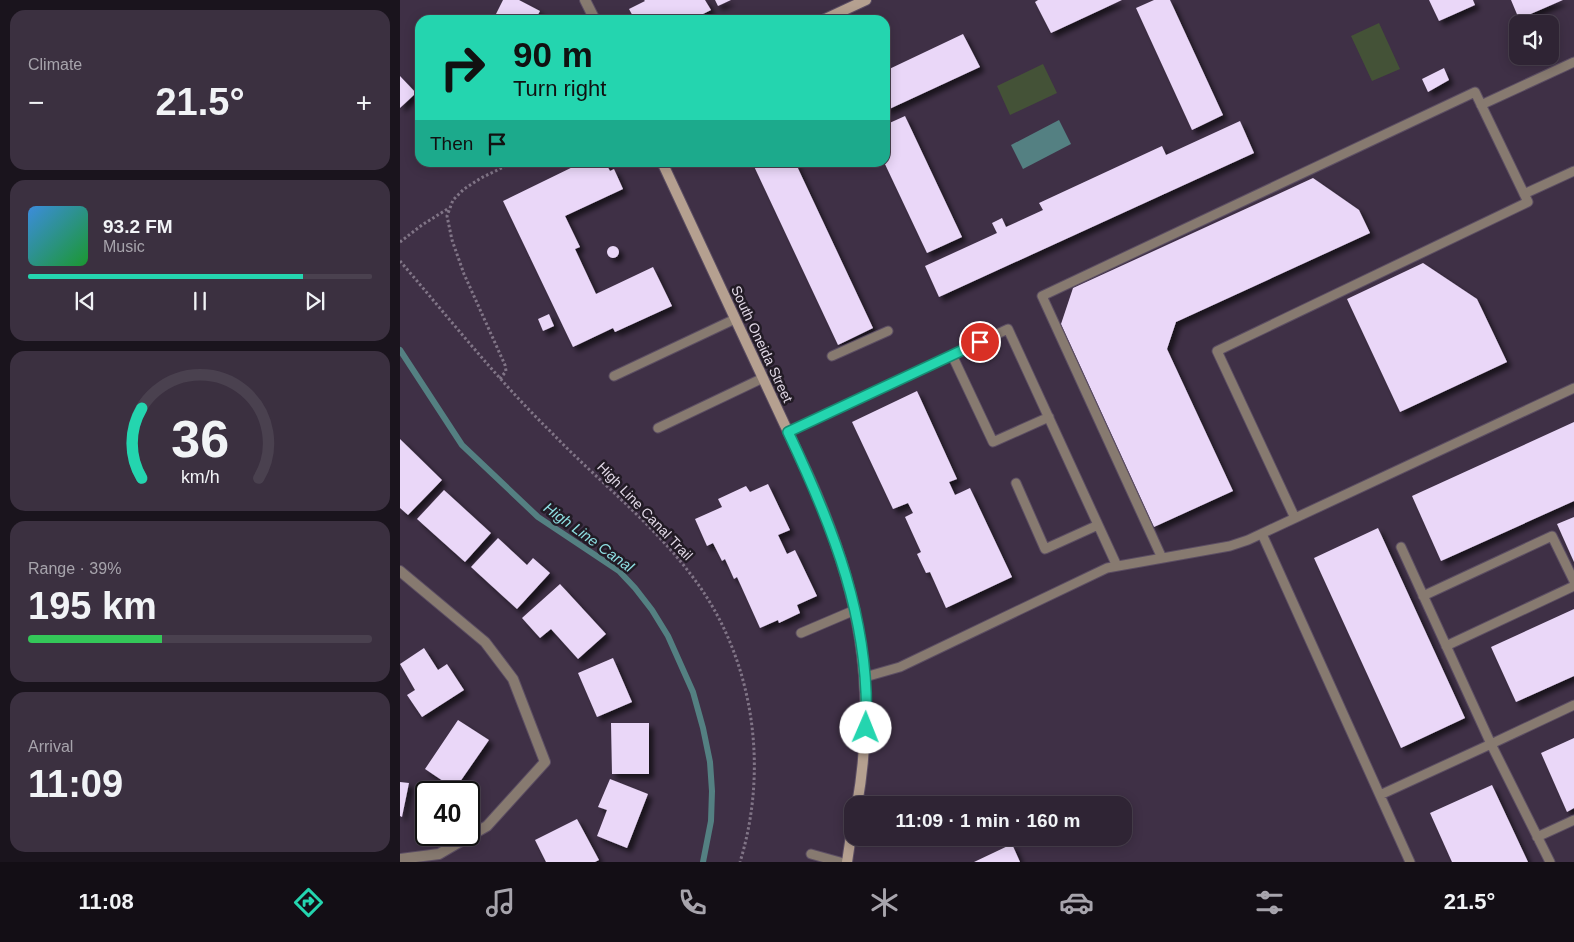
<!DOCTYPE html>
<html lang="en">
<head>
<meta charset="utf-8">
<style>
	:root { --surface:#2f2434; --page:#3b3040; --text:#f1f3f6; --muted:#a7a4ac; --line:#4a414f; --accent:#24d5af }
	body { margin:0; font-family:Helvetica,sans-serif; background:var(--page); color:var(--text); height:100vh; display:flex; flex-direction:column; font-size:19px; white-space:nowrap }
	* { box-sizing:border-box; margin:0 }
	p { font-size:16px; color:var(--muted) }
	.icon { flex:none; width:28px; height:28px; fill:none; stroke:currentColor; stroke-width:2; stroke-linecap:round; stroke-linejoin:round }
	.map { position:relative; flex:1; overflow:hidden }
	.drawer { display:flex; flex-direction:column; gap:10px; padding:10px; background:#1a141d; width:400px }
	.drawer>* { flex:none }
	.banner { position:absolute; left:15px; top:15px; width:475px; height:152px; border-radius:15px; box-shadow:0 2px 12px #0003,0 0 0 1px var(--line); background:#24d5af; color:#111; overflow:hidden }
	.tools { position:absolute; left:1109px; top:15px; display:grid; gap:10px }
	.tools a { display:grid; place-items:center; width:50px; height:50px; border-radius:10px; background:var(--surface); box-shadow:0 2px 12px #0003,0 0 0 1px var(--line); font-size:25px }
	.speed { position:absolute; left:15px; top:781px; display:flex; gap:10px; font-size:25px; font-weight:700; text-align:center }
	.speed>* { display:grid; place-content:center; width:65px; height:65px; border-radius:50%; background:var(--surface); box-shadow:0 2px 12px #0003,0 0 0 1px var(--line); line-height:1 }
	.speed .limit { border:2px solid #111; border-radius:8px; background:#fff; color:#111 }
	.pin { position:absolute; display:grid; place-items:center; width:42px; height:42px; color:#fff; margin:-21px; border:2px solid #fff; border-radius:50%; box-shadow:0 1px 5px #0007 }
	.me { position:absolute; width:55px; margin:-28px; rotate:1deg; stroke-linejoin:round; filter:drop-shadow(0 0 4px #0008) }
	.turn { display:flex; align-items:center; gap:18px; height:105px; padding:0 15px; font-size:22px }
	.turn .icon { width:65px; height:65px; stroke-width:2.5 }
	.turn b { display:block; font-size:35px; line-height:42px }
	.then { display:flex; align-items:center; height:48px; padding:0 15px; background:#0003; gap:10px; font-size:19px }
	.big { font-size:38px; font-weight:600; line-height:1.1 }
	.drawer .card { flex:1; display:flex; flex-direction:column; justify-content:center; gap:8px; min-width:0; padding:0 18px; border-radius:15px; background:var(--page) }
	.drawer .dial { align-items:center; gap:0 }
	.dial svg { height:130px; overflow:visible; fill:none; stroke:var(--line); stroke-width:7; stroke-linecap:round; text-anchor:middle }
	.dial text { fill:var(--text); stroke:none }
	.song { display:flex; align-items:center; gap:15px }
	.cover { width:60px; height:60px; border-radius:8px; background:linear-gradient(135deg,hsl(210 70% 55%),hsl(130 70% 35%)) }
	.played { height:5px; border-radius:2px; background:linear-gradient(90deg,var(--accent) 80%,var(--line) 80%) }
	.keys { display:flex; justify-content:space-around; direction:ltr }
	.heat { display:flex; justify-content:space-between; align-items:center; font-size:28px; direction:ltr }
	.charge { height:8px; border-radius:4px; background:linear-gradient(90deg,#34c759 39%,var(--line) 0) }
	.trip { position:absolute; left:444px; top:796px; width:288px; height:50px; border-radius:15px; background:var(--surface); box-shadow:0 2px 12px #0003,0 0 0 1px var(--line); font-weight:600; line-height:50px; text-align:center }
	.menu { display:flex; height:80px; justify-content:space-around; align-items:center; background:#130e15; color:var(--muted) }
	.menu .icon { width:35px; height:35px }
	.menu .selected { color:var(--accent) }
	.menu b { font-size:22px; color:var(--text) }
	main { display:flex; flex:1; min-height:0 }
	.map>svg:first-child { display:block }
</style>
</head>
<body>
<main>
<section class="drawer">
<div class="card"><p>Climate</p>
<div class="heat"><a>−</a><b class="big">21.5°</b><a>+</a></div>
</div>
<div class="card">
<div class="song"><i class="cover"></i><div><b>93.2 FM</b><p>Music</p></div></div>
<div class="played"></div>
<div class="keys"><svg class="icon" aria-label="previous" viewBox="0 0 24 24"><path d="M18 5L8 12l10 7zM5 5v14"/></svg><svg class="icon" aria-label="pause" viewBox="0 0 24 24"><path d="M8 5v14M16 5v14"/></svg><svg class="icon" aria-label="next" viewBox="0 0 24 24"><path d="M6 5l10 7-10 7zM19 5v14"/></svg></div>
</div>
<div class="card dial"><svg viewBox="0 0 100 80">
<path d="M14 69A42 42 0 1 1 86 69"/>
<path d="M14 69A42 42 0 0 1 14 26" stroke="#24d5af"/>
<text x="50" y="56" font-size="32" font-weight="700">36</text>
<text x="50" y="72" font-size="11">km/h</text>
</svg></div>
<div class="card"><p>Range · 39%</p><b class="big">195 km</b><div class="charge"></div></div>
<div class="card"><p>Arrival</p><b class="big">11:09</b></div>
</section>
<div class="map">
<svg width="1174" height="862" viewBox="0 0 1174 862">
	<defs>
		<filter id="shadow"><feDropShadow dx="4.5" dy="4.5" stdDeviation="2.5" flood-color="#0009"/></filter>
	</defs>
	<rect width="100%" height="100%" fill="#3f3046"/>
	<path fill="#445237" d="M 979,23 L 1000,69 L 972,81 L 951,36 Z
		M 643,64 L 657,93 L 610,115 L 597,86 Z"/>
	<path fill="#548082" d="M 659,120 L 671,144 L 623,169 L 611,145 Z"/>
	<g fill="none" stroke-linecap="round" stroke-linejoin="round">
		<path stroke="#548082" stroke-width="6" d="M 0,350 L 62,445 L 138,517 L 219,571 L 235,588 L 252,610 L 268,636 L 293,692 L 303,728 L 310,762 L 312,791 L 311,821 L 303,862"/>
	</g>
	<path fill="#ead7f8" filter="url(#shadow)" d="M 103,0 L 119,0 L 140,11 L 135,20 L 93,20 Z
		M 244,0 L 305,0 L 311,10 L 291,20 L 235,20 L 229,9 L 245,1 Z
		M 315,0 L 331,0 L 318,6 Z
		M 638,0 L 722,0 L 651,33 L 635,2 Z
		M 754,0 L 770,0 L 823,115 L 792,130 L 736,8 Z
		M 1029,0 L 1073,0 L 1075,5 L 1039,21 Z
		M 1111,0 L 1163,0 L 1119,19 Z
		M 563,34 L 580,67 L 485,111 L 485,71 Z
		M 1044,68 L 1049,80 L 1028,92 L 1022,79 Z
		M 0,76 L 16,93 L 0,108 Z
		M 505,116 L 562,237 L 527,253 L 484,162 L 485,125 Z
		M 840,121 L 854,153 L 539,297 L 525,266 L 597,233 L 592,223 L 602,218 L 606,227 L 643,210 L 639,203 L 762,146 L 766,155 Z
		M 183,162 L 205,162 L 210,171 L 214,169 L 223,189 L 165,216 L 180,247 L 175,249 L 196,294 L 253,267 L 272,306 L 215,332 L 213,328 L 173,347 L 103,201 Z
		M 352,162 L 395,162 L 473,328 L 438,345 Z
		M 913,178 L 959,210 L 970,233 L 776,322 L 767,349 L 833,491 L 754,527 L 661,324 L 673,288 Z
		M207 252a6 6 0 1 1 12 0a6 6 0 1 1-12 0Z
		M 1023,263 L 1077,299 L 1107,362 L 1000,412 L 947,299 Z
		M 149,314 L 154,326 L 143,331 L 138,319 Z
		M 517,391 L 557,479 L 549,482 L 555,495 L 570,488 L 612,577 L 546,608 L 530,572 L 526,573 L 517,554 L 521,552 L 505,517 L 513,513 L 508,503 L 493,509 L 452,422 Z
		M 1174,422 L 1174,501 L 1041,561 L 1012,496 Z
		M 0,439 L 42,480 L 8,515 L 0,508 Z
		M 368,484 L 390,530 L 378,535 L 387,554 L 395,550 L 417,596 L 397,605 L 400,613 L 379,623 L 378,620 L 360,628 L 337,577 L 334,579 L 325,559 L 322,561 L 313,543 L 307,546 L 295,519 L 322,507 L 318,499 L 346,486 L 350,492 Z
		M 44,490 L 91,533 L 65,562 L 17,519 Z
		M 1174,517 L 1174,562 L 1157,524 Z
		M 978,528 L 1065,718 L 1001,748 L 914,558 Z
		M 98,538 L 127,565 L 133,558 L 150,573 L 117,609 L 71,567 Z
		M 160,584 L 206,634 L 178,659 L 151,629 L 140,638 L 122,618 Z
		M 1174,609 L 1174,676 L 1116,702 L 1091,647 Z
		M 24,648 L 38,670 L 47,664 L 64,690 L 22,717 L 7,695 L 15,690 L 0,664 Z
		M 213,658 L 232,702 L 197,717 L 178,673 Z
		M 58,720 L 89,740 L 55,789 L 25,769 Z
		M 211,723 L 249,723 L 249,774 L 212,774 Z
		M 1174,738 L 1174,808 L 1167,812 L 1141,753 Z
		M 210,779 L 248,794 L 227,848 L 197,836 L 207,810 L 198,807 Z
		M 0,782 L 9,783 L 2,817 L 0,816 Z
		M 1092,785 L 1128,862 L 1052,862 L 1030,813 Z
		M 177,819 L 199,860 L 195,862 L 146,862 L 135,840 Z
		M 612,844 L 620,862 L 574,862 Z"/>
	<g fill="none" stroke-linecap="round" stroke-linejoin="round">
		<defs>
			<path id="lane" d="M 1081,105 L 1174,62
				M 1124,194 L 1174,171
				M 552,355 L 593,442 L 649,417
				M 432,356 L 488,331
				M 214,376 L 335,319
				M 258,428 L 363,378
				M 388,432 L 608,329 L 717,566
				M 616,483 L 645,549 L 698,525
				M 862,534 L 1010,862
				M 1001,547 L 1091,744 L 1174,705
				M 762,558 L 642,296 L 1075,92 L 1128,202 L 817,351 L 895,518
				M 1023,596 L 1152,536 L 1174,581
				M 401,633 L 455,610
				M 1046,646 L 1174,586
				M 465,677 L 500,667 L 707,568 L 830,546 L 848,540 L 1174,388
				M 980,795 L 1091,744 L 1150,862
				M 1137,837 L 1174,820
				M 411,854 L 440,862"/>
			<path id="street" d="M 185,0 L 195,20
				M 0,571 L 85,642 L 113,679 L 145,762 L 87,826 L 39,854 L 0,859"/>
			<path id="secondary" d="M 423,20 L 466,0
				M 262,162 L 410,479 C 459,590 478,684 457,805
				M 447,862 L 452,829"/>
		</defs>
		<use href="#lane" stroke="#5c4e63" stroke-width="11"/>
		<use href="#street" stroke="#5c4e63" stroke-width="12"/>
		<use href="#secondary" stroke="#5c4e63" stroke-width="12"/>
		<path stroke="#817587" stroke-width="3" stroke-dasharray="2.5 2.5" stroke-linecap="butt" d="M 0,242 L 22,225 L 49,208
			M 0,261 C 49,318 96,378 150,431 C 198,481 254,524 295,580 C 354,660 369,768 340,862
			M 100,379 L 106,371 L 105,365 L 64,274 L 52,240 L 47,216 L 53,200 L 64,189 L 81,178 L 114,162"/>
		<use href="#lane" stroke="#877a70" stroke-width="9"/>
		<use href="#street" stroke="#877a70" stroke-width="10"/>
		<use href="#secondary" stroke="#b5a090" stroke-width="10"/>
	</g>
	<g fill="none" stroke-linecap="round" stroke-linejoin="round">
		<defs>
			<path id="route" d="M 466,728 C 471,621 433,527 388,432 L 580,342"/>
		</defs>
		<use href="#route" stroke="#178a72" stroke-width="12"/>
		<use href="#route" stroke="#24d5af" stroke-width="9"/>
	</g>
	<g text-anchor="middle" dominant-baseline="central" stroke-width="5" stroke-linejoin="round" paint-order="stroke">
		<g font-size="14" fill="#e2d9e7" stroke="#221b25">
			<text transform="translate(362 344) rotate(65)">South Oneida Street</text>
			<text transform="translate(245 511) rotate(46)">High Line Canal Trail</text>
		</g>
		<g font-size="15" font-style="italic" fill="#8edfe2" stroke="#221b25">
			<text transform="translate(189 537) rotate(36)">High Line Canal</text>
		</g>
	</g>
</svg>
<div class="tools">
<a><svg class="icon" aria-label="sound" viewBox="0 0 24 24"><path d="M4 9h4l5-4v14l-5-4H4zM17 9q2 3 0 6"/></svg></a>
</div>
<div class="speed"><div class="limit">40</div></div>
<div class="pin" style="left:580px;top:342px;background:#d93025"><svg class="icon" aria-label="arrive" viewBox="0 0 24 24"><path d="M6 21V4h12l-3 4 3 4H6"/></svg></div>
<svg class="me" style="left:466px;top:728px" viewBox="-20 -20 40 40"><circle r="19" fill="#fff"/><path d="M0-13L10 11 0 6-10 11z" fill="#24d5af"/></svg>
<div class="trip">11:09 · 1 min · 160 m</div>
<div class="banner">
<div class="turn"><svg class="icon" aria-label="right" viewBox="0 0 24 24"><path d="M7 20v-9h11M14 6l5 5-5 5"/></svg><div><b>90 m</b>Turn right</div></div>
<div class="then">Then<svg class="icon" aria-label="arrive" viewBox="0 0 24 24"><path d="M6 21V4h12l-3 4 3 4H6"/></svg></div>
</div>
</div>
</main>
<nav class="menu">
<b>11:08</b>
<svg class="icon selected" aria-label="directions" viewBox="0 0 24 24"><path d="M12 3l9 9-9 9-9-9zM9 14v-3h6M13 9l2 2-2 2"/></svg>
<svg class="icon" aria-label="music" viewBox="0 0 24 24"><path d="M9 18V5l10-2v13"/><circle cx="6" cy="18" r="3"/><circle cx="16" cy="16" r="3"/></svg>
<svg class="icon" aria-label="phone" viewBox="0 0 24 24"><path d="M5 4h4l2 5-3 2q2 4 5 5l2-3 5 2v4C11 20 4 13 5 4z"/></svg>
<svg class="icon" aria-label="climate" viewBox="0 0 24 24"><path d="M12 3v18M4 7l16 10M4 17L20 7"/></svg>
<svg class="icon" aria-label="car" viewBox="0 0 24 24"><path d="M5 17H2v-5l4-1 3-4h7l3 4 3 1v5h-3M9 17h6M6 11h13"/><circle cx="7" cy="17" r="2"/><circle cx="17" cy="17" r="2"/></svg>
<svg class="icon" aria-label="filters" viewBox="0 0 24 24"><path d="M4 7h16M4 17h16"/><circle cx="9" cy="7" r="2"/><circle cx="15" cy="17" r="2"/></svg>
<b>21.5°</b>
</nav>
</body>
</html>
